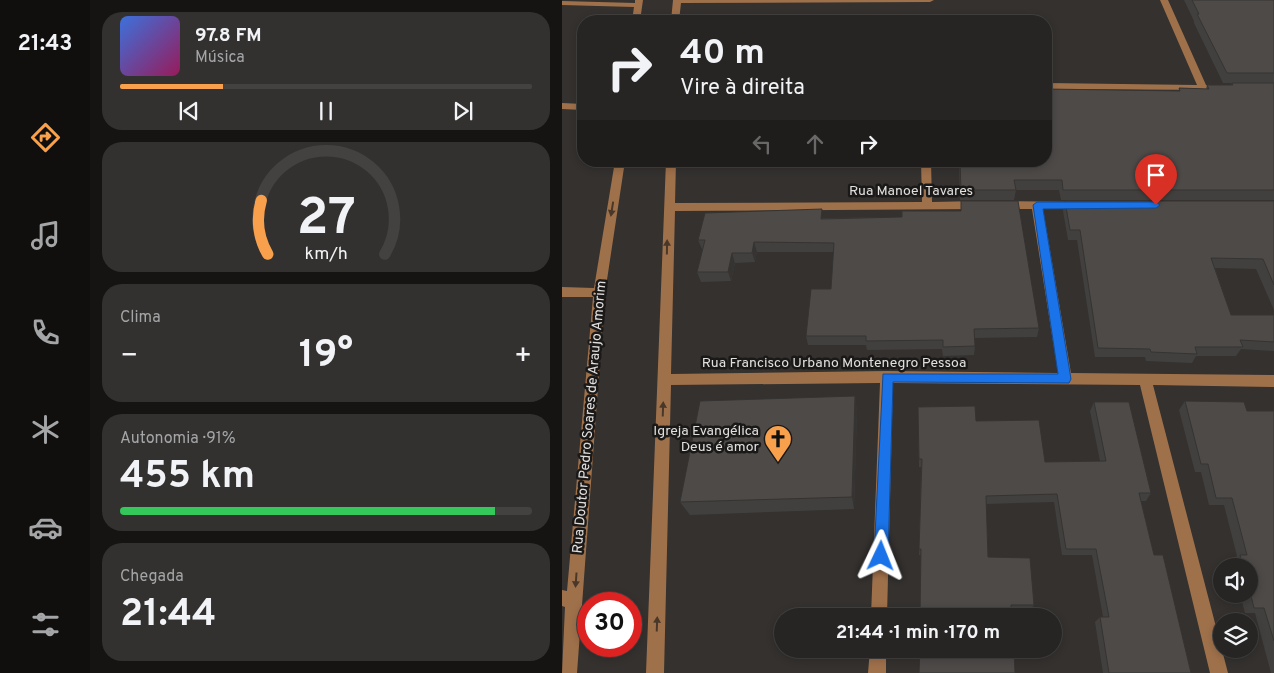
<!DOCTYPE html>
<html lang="pt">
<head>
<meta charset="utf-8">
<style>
	:root { --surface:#272523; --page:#333130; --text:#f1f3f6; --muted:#a4a5a6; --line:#434241; --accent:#f9a04d }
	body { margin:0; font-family:Overpass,sans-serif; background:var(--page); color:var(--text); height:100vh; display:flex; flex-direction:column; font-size:19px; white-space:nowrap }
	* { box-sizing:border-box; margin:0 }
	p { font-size:16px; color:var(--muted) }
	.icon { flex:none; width:28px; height:28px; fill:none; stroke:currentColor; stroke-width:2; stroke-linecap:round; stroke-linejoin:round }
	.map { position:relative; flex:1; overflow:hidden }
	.drawer { display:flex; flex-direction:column; gap:12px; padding:12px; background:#151413; width:472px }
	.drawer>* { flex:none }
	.guide { position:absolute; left:15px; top:15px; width:475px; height:152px; border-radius:20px; box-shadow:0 2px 8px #0003,0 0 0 1px var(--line); background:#272523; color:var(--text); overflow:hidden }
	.fabs { position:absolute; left:651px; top:558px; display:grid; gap:10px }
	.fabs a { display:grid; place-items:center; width:45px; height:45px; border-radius:50%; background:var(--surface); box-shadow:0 2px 8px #0003,0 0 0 1px var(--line); font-size:25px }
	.speed { position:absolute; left:15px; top:592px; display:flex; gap:10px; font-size:25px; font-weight:700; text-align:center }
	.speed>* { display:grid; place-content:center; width:65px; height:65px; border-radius:50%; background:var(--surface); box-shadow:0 2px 8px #0003,0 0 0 1px var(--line); line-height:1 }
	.speed .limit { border:8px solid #d22; background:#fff; color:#111 }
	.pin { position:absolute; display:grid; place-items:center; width:42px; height:42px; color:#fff; margin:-51px -21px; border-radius:50% 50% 50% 0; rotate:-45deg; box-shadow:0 0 5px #0007 }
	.pin .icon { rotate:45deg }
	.me { position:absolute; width:55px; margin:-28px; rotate:2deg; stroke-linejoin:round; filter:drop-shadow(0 0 4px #0008) }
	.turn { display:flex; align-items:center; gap:18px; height:105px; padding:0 20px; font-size:22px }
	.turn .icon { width:65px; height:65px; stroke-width:2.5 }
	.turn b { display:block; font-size:35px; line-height:42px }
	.lanes { display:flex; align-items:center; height:48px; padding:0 20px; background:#0003; justify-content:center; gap:25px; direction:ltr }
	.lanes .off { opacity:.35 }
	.big { font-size:38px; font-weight:700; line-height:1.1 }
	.drawer .widget { flex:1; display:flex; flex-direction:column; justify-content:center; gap:8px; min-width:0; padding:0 18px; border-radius:20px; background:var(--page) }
	.drawer .dial { align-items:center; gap:0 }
	.dial svg { height:130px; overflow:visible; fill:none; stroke:var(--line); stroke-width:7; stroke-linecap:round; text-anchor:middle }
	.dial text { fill:var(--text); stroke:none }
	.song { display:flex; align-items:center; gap:15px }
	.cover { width:60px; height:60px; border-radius:8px; background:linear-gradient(135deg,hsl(220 70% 55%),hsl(330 70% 35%)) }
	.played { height:5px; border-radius:2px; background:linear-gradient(90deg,var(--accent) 25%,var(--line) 25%) }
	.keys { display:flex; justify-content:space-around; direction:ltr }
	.heat { display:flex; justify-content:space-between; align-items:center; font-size:28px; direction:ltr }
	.charge { height:8px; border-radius:4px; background:linear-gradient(90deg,#34c759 91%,var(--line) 0) }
	.trip { position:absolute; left:212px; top:608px; width:288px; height:50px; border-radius:25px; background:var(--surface); box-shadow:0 2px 8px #0003,0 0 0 1px var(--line); font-weight:700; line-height:50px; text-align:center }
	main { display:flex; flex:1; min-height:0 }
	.dock { display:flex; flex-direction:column; width:90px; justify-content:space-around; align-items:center; background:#100f0e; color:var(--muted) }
	.dock .icon { width:35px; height:35px }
	.dock .active { color:var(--accent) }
	.dock b { font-size:22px; color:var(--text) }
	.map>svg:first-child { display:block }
</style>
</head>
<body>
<main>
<nav class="dock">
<b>21:43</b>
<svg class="icon active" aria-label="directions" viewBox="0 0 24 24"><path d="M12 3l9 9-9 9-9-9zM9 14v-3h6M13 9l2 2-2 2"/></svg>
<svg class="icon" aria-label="music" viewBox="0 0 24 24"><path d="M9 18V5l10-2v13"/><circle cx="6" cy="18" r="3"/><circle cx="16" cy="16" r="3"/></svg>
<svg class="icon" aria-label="phone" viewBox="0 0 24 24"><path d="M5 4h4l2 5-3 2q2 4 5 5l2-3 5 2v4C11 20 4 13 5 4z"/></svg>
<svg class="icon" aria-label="climate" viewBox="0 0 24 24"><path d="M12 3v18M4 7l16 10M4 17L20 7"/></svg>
<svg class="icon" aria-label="car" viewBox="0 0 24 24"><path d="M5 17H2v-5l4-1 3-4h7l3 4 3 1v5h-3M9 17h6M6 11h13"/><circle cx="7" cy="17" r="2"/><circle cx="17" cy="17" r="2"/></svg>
<svg class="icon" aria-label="filters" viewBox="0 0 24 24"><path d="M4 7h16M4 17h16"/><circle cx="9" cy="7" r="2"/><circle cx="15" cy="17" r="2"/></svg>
</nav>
<section class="drawer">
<div class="widget">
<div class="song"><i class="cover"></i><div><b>97.8 FM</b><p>Música</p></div></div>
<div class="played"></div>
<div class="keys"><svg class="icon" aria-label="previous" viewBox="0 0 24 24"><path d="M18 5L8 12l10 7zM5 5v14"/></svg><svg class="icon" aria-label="pause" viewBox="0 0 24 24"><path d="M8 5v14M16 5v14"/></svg><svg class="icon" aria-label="next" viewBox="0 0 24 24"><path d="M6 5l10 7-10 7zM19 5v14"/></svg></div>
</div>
<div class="widget dial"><svg viewBox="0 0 100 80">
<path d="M14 69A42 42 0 1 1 86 69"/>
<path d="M14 69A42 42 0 0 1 10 36" stroke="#f9a04d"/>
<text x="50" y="56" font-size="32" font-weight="700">27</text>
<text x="50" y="72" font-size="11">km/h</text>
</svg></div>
<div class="widget"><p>Clima</p>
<div class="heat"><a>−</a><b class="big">19°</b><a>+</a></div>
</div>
<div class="widget"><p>Autonomia · 91%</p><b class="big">455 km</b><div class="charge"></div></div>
<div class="widget"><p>Chegada</p><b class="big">21:44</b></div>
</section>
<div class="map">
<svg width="712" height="673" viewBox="0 0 712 673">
	<rect width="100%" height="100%" fill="#34312f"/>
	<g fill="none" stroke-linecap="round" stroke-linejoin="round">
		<path fill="#9f714b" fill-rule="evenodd" d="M 73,0 L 81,0 L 78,21 L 70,21 L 72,7 L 0,5 L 0,1 L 73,3 Z
			M 111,0 L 372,0 L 368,2 L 119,3 L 117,21 L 109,21 Z
			M 598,0 L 606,0 L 644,85 L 662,86 L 662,90 L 484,89 L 484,83 L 635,85 Z
			M 0,103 L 21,104 L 21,110 L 0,109 Z
			M 53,161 L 63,161 L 43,293 L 15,673 L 0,673 L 3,607 L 0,606 L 0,590 L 5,591 L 31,297 L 0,297 L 0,287 L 32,288 Z
			M 104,161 L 114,161 L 113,203 L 360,202 L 359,161 L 369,161 L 370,202 L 416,201 L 421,205 L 416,209 L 113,211 L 109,374 L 325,371 L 496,373 L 470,209 L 441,209 L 436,205 L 441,201 L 523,202 L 524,205 L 519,209 L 481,209 L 509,373 L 712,375 L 712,387 L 591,385 L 666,673 L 648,673 L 578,385 L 331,383 L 325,616 L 309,616 L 318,383 L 109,385 L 102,673 L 84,673 Z
			M 308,649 L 324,649 L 324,673 L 306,673 Z"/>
	</g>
	<path fill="#42403e" d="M 622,0 L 712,0 L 712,200 L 499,200 L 497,190 L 454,190 L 452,200 L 398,200 L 397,161 L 484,161 L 617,91 L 617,88 L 644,89 L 645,85 L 669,85 L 670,83 L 661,83 L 632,23 L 632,21 Z
		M 399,201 L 477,328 L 475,337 L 412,338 L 413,346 L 412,355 L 381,356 L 380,349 L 305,350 L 304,345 L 246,345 L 244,336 L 269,289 L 272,252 L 195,252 L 193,262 L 173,263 L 169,281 L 139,282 L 135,272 L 141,249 L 140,249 L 136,240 L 261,218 L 340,217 L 399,211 Z
		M 503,201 L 712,201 L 712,310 L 694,269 L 653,268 L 669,315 L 712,315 L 712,351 L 679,349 L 674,356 L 634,356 L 630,363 L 584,361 L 583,357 L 533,357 L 515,240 L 506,240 L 501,211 Z
		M 293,396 L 295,412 L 292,509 L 128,515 L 118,502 Z
		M 623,401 L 685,411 L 712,411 L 712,673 L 709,673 L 693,613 L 683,613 L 678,594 L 688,594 L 688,566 L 671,566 L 669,561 L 675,556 L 662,505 L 647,505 L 639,472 L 633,472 L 617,410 Z
		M 532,402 L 589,493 L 584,501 L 579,501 L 592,555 L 629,673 L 541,673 L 533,622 L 538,617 L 541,617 L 530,555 L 500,555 L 492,502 L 424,504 L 426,557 L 472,605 L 468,611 L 450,610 L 359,555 L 357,555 L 359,467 L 357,467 L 356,407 L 414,421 L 483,462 L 538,461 L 528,411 Z"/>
	<path fill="#363432" d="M 192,242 L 195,252 L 193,262 L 190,253 Z
		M 170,253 L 173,263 L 169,281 L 166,272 Z
		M 293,396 L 295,412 L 292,509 L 290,497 Z"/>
	<path fill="#4d4a48" stroke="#363432" d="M 630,0 L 712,0 L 712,73 L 665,73 L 635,14 L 637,14 Z
		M 670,83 L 712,83 L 712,190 L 501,190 L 500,180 L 452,180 L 454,190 L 399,190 L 398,161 L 484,161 L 484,89 L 618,91 L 617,88 L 647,89 L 645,85 L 671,85 Z
		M 399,201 L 456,201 L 477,328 L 412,329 L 413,346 L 381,347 L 381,340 L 304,341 L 304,336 L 244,336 L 249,289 L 269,289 L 272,243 L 192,242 L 190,253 L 170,253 L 166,272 L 135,272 L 143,240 L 136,240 L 143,213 L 260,209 L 259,219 L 340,217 L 340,211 L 399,211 Z
		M 503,201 L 712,201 L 712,285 L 701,259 L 649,258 L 669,315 L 712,315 L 712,342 L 678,340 L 681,347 L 633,347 L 635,354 L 589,352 L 588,349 L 536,348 L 518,230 L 508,230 Z
		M 293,396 L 290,497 L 118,502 L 138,401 Z
		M 623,401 L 682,402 L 685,411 L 712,411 L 712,641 L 702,608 L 692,608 L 688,592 L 688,566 L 681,566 L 678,555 L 685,555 L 670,498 L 654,498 L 646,464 L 639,464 Z
		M 532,402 L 567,402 L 589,493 L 577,493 L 592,555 L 601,555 L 629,673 L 547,673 L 538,617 L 547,617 L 534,549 L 504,549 L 495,494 L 424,496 L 426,557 L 468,558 L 472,605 L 449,605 L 450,616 L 358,616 L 359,549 L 357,549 L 360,459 L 357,459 L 356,407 L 413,406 L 414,421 L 477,420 L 483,462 L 544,461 Z
		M 358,649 L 452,649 L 453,673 L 357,673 Z"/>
	<defs><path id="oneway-solid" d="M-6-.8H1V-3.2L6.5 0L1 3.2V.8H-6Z" transform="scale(1.25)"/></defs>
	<g fill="#49382a">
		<use href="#oneway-solid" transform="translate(50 209) rotate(99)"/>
		<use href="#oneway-solid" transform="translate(105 247) rotate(-89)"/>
		<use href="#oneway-solid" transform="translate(101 409) rotate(-88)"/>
		<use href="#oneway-solid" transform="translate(14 580) rotate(94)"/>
		<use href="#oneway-solid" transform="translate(95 624) rotate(-88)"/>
	</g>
	<path fill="#1a73e8" stroke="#114b97" d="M 475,202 L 594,202 L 598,205 L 594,208 L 481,209 L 509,379 L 507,383 L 331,382 L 326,556 L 324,562 L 319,564 L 314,562 L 312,556 L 321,374 L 496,374 L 471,205 Z"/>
	<defs>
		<symbol id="church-pin" viewBox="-11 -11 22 30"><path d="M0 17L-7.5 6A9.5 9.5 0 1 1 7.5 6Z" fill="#f9a04d" stroke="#1a1918"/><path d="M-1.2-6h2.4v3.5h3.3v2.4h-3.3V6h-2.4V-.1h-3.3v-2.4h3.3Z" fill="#111"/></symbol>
	</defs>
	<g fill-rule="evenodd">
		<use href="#church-pin" x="200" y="423" width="32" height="43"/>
	</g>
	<g text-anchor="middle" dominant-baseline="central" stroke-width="5" stroke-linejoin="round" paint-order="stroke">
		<g font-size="14" fill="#e2e0df" stroke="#1a1918">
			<text x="349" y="191">Rua Manoel Tavares</text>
			<text x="272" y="363">Rua Francisco Urbano Montenegro Pessoa</text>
			<text transform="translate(28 417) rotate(-85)">Rua Doutor Pedro Soares de Araujo Amorim</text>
		</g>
		<g font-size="14" fill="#e2e0df" stroke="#1a1918" text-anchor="end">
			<text x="197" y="431">Igreja Evangélica<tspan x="197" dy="16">Deus é amor</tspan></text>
		</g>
	</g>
</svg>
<div class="fabs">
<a><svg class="icon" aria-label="sound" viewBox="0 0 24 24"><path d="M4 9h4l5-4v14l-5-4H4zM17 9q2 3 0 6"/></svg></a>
<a><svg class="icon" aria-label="layers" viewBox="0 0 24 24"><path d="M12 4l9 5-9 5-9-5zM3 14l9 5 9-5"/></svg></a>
</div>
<div class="speed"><div class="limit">30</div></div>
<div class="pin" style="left:594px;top:205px;background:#d93025"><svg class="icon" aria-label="arrive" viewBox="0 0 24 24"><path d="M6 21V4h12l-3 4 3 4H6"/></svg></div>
<svg class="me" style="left:319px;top:556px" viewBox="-20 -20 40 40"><path d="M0-17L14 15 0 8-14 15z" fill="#1a73e8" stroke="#fff" stroke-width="4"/></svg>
<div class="trip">21:44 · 1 min · 170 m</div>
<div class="guide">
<div class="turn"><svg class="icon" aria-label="right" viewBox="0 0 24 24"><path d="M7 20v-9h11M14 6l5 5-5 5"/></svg><div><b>40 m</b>Vire à direita</div></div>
<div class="lanes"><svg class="icon off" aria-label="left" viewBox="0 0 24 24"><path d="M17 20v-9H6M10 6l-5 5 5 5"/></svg><svg class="icon off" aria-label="ahead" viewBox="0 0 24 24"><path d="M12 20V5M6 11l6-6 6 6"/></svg><svg class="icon" aria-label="right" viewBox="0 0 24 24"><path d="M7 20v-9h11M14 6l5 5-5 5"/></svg></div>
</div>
</div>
</main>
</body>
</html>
